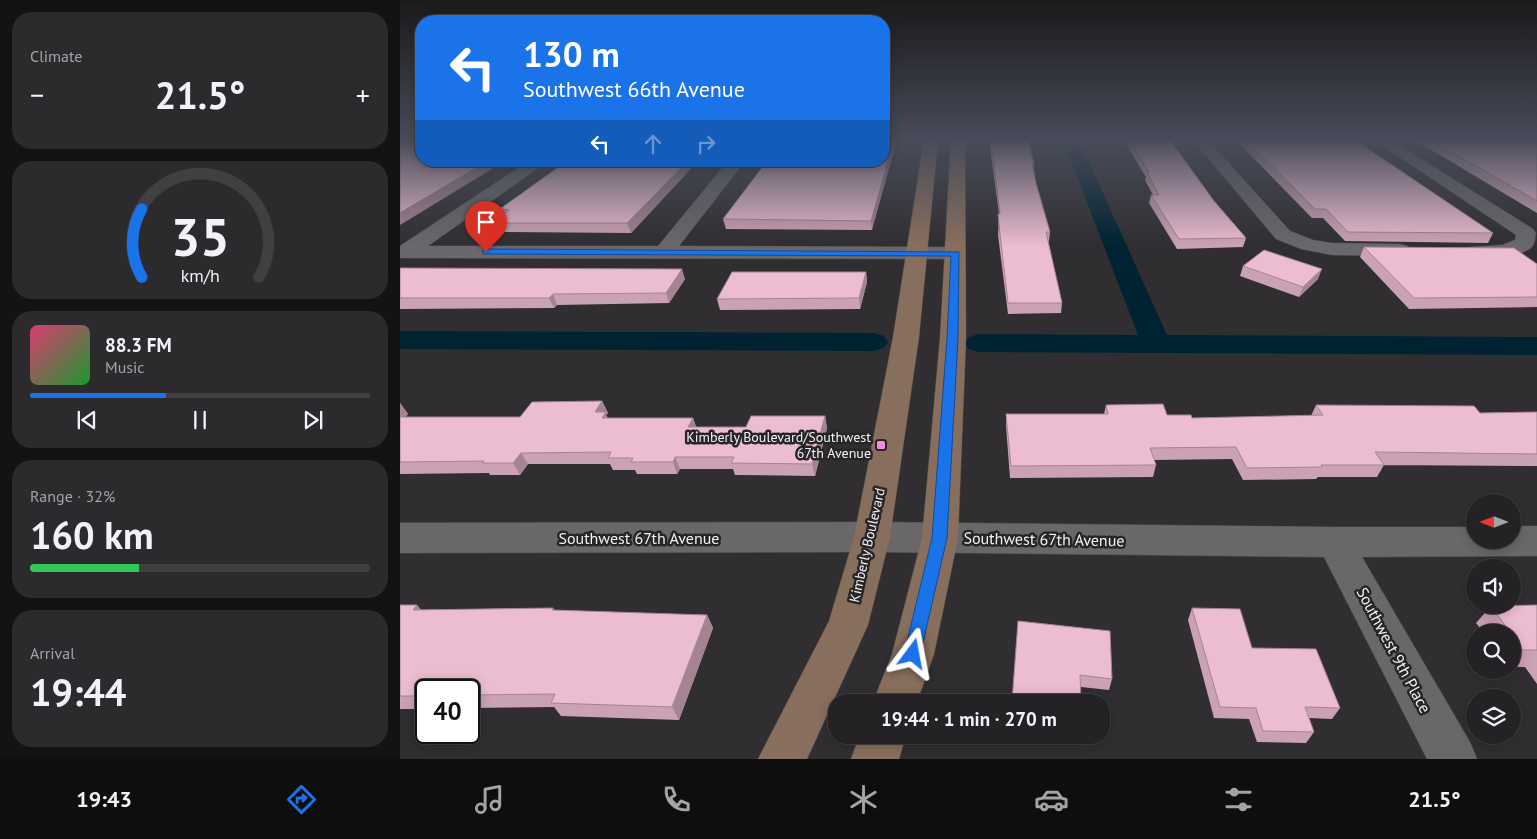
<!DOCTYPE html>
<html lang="en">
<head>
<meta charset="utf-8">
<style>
	:root { --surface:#242225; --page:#2c2a2d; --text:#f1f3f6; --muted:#a3a4a7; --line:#413f42; --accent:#1a73e8 }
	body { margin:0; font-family:"PT Sans",sans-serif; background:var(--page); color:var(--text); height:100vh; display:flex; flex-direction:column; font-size:19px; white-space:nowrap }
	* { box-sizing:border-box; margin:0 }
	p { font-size:16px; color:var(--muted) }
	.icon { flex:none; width:28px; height:28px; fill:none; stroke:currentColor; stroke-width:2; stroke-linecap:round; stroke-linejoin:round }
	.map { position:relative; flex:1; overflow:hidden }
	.panel { display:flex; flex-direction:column; gap:12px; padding:12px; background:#141314; width:400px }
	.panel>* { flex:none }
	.guide { position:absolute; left:15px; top:15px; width:475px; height:152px; border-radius:20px; box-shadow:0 2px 12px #0003,0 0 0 1px var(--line); background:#1a73e8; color:#fff; overflow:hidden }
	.needle { width:32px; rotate:270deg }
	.fabs { position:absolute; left:1066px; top:494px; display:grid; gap:10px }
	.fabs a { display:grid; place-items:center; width:55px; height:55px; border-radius:50%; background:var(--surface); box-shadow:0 2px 12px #0003,0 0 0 1px var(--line); font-size:25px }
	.speed { position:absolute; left:15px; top:679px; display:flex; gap:10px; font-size:25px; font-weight:700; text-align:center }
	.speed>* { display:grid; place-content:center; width:65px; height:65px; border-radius:50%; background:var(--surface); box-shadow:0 2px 12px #0003,0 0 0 1px var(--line); line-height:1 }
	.speed .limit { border:2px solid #111; border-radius:8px; background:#fff; color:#111 }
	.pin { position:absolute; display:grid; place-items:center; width:42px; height:42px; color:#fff; margin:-51px -21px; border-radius:50% 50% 50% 0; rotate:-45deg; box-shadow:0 0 5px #0007 }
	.pin .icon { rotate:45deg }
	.me { position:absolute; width:55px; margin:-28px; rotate:13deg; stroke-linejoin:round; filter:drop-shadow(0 0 4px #0008) }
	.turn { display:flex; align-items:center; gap:18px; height:105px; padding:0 25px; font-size:22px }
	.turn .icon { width:65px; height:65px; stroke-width:2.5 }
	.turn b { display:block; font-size:35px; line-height:42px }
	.lanes { display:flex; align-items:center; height:48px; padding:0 25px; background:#0003; justify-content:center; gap:25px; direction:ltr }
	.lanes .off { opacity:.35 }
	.big { font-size:38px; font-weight:700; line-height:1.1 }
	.panel .widget { flex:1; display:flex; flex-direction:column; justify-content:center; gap:8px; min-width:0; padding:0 18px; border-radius:20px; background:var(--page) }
	.panel .dial { align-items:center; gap:0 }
	.dial svg { height:130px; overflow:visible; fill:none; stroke:var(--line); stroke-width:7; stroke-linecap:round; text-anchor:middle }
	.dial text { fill:var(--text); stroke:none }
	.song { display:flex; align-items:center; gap:15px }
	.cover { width:60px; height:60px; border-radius:8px; background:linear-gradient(135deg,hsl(340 70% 55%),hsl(130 70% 35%)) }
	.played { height:5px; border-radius:2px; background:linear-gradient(90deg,var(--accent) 40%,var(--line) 40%) }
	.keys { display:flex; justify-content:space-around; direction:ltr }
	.heat { display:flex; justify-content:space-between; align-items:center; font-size:28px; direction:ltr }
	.charge { height:8px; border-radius:4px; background:linear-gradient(90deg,#34c759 32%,var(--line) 0) }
	.trip { position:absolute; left:428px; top:694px; width:282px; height:50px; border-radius:20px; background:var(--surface); box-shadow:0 2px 12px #0003,0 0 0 1px var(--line); font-weight:700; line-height:50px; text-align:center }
	.tab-bar { display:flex; height:80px; justify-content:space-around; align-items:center; background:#0e0e0f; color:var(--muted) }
	.tab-bar .icon { width:35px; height:35px }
	.tab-bar .selected { color:var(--accent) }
	.tab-bar b { font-size:22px; color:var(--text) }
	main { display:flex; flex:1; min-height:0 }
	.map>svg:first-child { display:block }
</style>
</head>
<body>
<main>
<section class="panel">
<div class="widget"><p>Climate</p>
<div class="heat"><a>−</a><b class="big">21.5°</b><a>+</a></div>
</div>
<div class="widget dial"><svg viewBox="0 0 100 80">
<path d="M14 69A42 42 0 1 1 86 69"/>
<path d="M14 69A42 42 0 0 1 14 27" stroke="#1a73e8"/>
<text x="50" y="56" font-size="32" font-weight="700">35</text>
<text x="50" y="72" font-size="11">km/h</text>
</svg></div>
<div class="widget">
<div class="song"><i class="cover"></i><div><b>88.3 FM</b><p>Music</p></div></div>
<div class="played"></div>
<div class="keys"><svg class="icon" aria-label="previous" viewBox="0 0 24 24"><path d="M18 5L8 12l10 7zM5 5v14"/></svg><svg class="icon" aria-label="pause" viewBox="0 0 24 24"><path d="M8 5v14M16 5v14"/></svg><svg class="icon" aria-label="next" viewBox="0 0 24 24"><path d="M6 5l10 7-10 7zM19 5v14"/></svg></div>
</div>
<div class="widget"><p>Range · 32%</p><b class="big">160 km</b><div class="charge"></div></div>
<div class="widget"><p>Arrival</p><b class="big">19:44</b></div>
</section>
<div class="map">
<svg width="1137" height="759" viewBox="0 0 1137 759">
	<rect width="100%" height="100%" fill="#302e31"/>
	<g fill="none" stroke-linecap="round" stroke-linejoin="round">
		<path fill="#002332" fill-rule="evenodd" d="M 663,140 L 679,140 L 767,335 L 1137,337 L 1137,355 L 579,352 L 569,349 L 564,343 L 569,337 L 579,334 L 738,335 Z
			M 0,331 L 474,333 L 484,336 L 488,342 L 484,348 L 474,351 L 0,349 Z"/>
		<defs>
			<path id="street" d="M 793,140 L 808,140 L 890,231 L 913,240 L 932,243 L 1000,244 L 1007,246 L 1010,250 L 1007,254 L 1000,256 L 932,255 L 901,249 L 876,239 Z
				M 974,140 L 991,140 L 1133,229 L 1136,233 C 1135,238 1135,244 1131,248 C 1115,259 1087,260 1069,255 L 1066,251 L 1069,247 L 1102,245 L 1115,240 L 1116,235 Z
				M 129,161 L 148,161 L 28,246 L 258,246 L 328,161 L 345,161 L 279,246 L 555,247 L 562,249 L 565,253 L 562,257 L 555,259 L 0,258 L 0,246 Z
				M 472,522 L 935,527 L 1075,527 L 1075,540 L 1112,540 L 1112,526 L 1137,526 L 1137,556 L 962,557 L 1070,742 L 1077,759 L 1027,759 L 924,557 L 472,552 L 0,553 L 0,523 Z"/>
			<path id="secondary" d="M 524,140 L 538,140 L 519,337 L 490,537 L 468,625 L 407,759 L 358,759 L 429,621 L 454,537 L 493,337 Z
				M 551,140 L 565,140 L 566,338 L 558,538 L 534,654 L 517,702 L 473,702 L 492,654 L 522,538 L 540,338 Z
				M 460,735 L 506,735 L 499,759 L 451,759 Z"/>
		</defs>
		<use href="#street" stroke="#4d4b4d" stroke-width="1"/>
		<use href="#secondary" stroke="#4d4b4d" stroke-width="1"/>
		<use href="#street" fill="#69676a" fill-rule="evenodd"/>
		<use href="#secondary" fill="#886e5c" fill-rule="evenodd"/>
	</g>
	<path fill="#cba2b3" d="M 590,140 L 634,164 L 634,170 L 636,183 L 650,232 L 649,241 L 648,241 L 662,303 L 661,313 L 608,314 L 598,235 L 599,214 L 590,147 Z
		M 724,140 L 770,140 L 814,201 L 846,238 L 843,247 L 777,249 L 749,203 L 751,195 L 753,195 L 745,180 L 746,177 L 724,141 Z
		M 836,140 L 955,140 L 1093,233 L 1088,243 L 945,241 L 923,218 L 912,218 Z
		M 1013,140 L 1137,140 L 1137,213 L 1040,155 Z
		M 167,161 L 298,161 L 231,233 L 95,232 L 91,223 L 102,214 L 100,209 Z
		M 484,161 L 472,230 L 326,229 L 323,219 Z
		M 964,247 L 1137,264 L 1137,307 L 1009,309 L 960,257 Z
		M 843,266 L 918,279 L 899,297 L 840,276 Z
		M 0,268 L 285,279 L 269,303 L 157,305 L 154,308 L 0,309 Z
		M 466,272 L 467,282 L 460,309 L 320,310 L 317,299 Z
		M 202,401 L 208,413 L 206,415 L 208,418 L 293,418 L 296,427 L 346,427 L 425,416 L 427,428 L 415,476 L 335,475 L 333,469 L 280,469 L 277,474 L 237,474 L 235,470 L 213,470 L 210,464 L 128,464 L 120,475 L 90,475 L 89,473 L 0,474 L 0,403 L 8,414 L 5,417 L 120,417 Z
		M 706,405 L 767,415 L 792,418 L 911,416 L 916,405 L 1080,413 L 1137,412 L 1137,466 L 983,465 L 984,465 L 977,477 L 918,477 L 916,479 L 843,480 L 832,459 L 754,460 L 756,465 L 753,477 L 610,478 L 606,426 L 606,414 L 704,414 Z
		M 0,605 L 17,605 L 21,610 L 153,608 L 154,610 L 307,615 L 313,628 L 279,720 L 161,716 L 154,707 L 69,708 L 69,690 L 26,690 L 26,709 L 0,709 Z
		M 1137,605 L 1137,684 L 1125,667 L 1112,667 L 1112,632 L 1083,632 L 1076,623 L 1091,606 Z
		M 792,608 L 852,648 L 940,708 L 932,719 L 909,718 L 914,732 L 906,743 L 857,742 L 849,719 L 814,718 L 788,620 Z
		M 618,621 L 712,679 L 709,690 L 681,687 Z
		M 662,735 L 679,735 L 679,737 Z"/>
	<path fill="#a58492" d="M 494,140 L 497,140 L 472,230 L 471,221 Z
		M 88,161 L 105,161 L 0,225 L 0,213 Z
		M 288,161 L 298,161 L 231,233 L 227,223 Z
		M 282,269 L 285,279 L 269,303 L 266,293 Z
		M 922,269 L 918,279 L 899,297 L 903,287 Z
		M 466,272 L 467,282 L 460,309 L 459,298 Z
		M 153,294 L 157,305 L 154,308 L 149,298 Z
		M 202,401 L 208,413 L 206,415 L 211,424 L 195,412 Z
		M 0,403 L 8,414 L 0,422 Z
		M 425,416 L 427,428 L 415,476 L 412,464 Z
		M 293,418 L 297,429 L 288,427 Z
		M 121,453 L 128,464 L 120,475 L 113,463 Z
		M 275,457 L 280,469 L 277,474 L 273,462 Z
		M 17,605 L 29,619 L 13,610 Z
		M 307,615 L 313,628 L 279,720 L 272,707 Z"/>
	<path fill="#ecbcd0" stroke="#a58492" d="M 0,140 L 21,140 L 21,161 L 88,161 L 0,213 Z
		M 484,140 L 494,140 L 471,221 L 323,219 L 367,161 L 484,161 Z
		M 591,140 L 628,140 L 634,164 L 632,164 L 636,183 L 650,232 L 646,232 L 662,303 L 608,303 L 599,225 L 598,214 L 600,214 Z
		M 729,140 L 770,140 L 814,201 L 846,238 L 779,239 L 751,195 L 759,195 L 747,172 L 749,172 Z
		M 846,140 L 955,140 L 1093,233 L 948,232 L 926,209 L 915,209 Z
		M 1030,140 L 1137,140 L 1137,201 L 1043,147 Z
		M 167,161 L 288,161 L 227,223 L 91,223 L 109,210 L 100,209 Z
		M 964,247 L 1114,248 L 1137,264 L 1137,297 L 1014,298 Z
		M 864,250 L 922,269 L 903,287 L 843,266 Z
		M 0,268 L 282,269 L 266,293 L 153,294 L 149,298 L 0,298 Z
		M 332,272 L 466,272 L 459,298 L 317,299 Z
		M 202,401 L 195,412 L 206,412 L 202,418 L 293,418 L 288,427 L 346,427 L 351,416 L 425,416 L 412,464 L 331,463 L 334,457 L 275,457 L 273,462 L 231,462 L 233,458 L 208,458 L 211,452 L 121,453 L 113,463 L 83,463 L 84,461 L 0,462 L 0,417 L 120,417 L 132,402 Z
		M 763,404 L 767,415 L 791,415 L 792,418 L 923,415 L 916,405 L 1074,406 L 1080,413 L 1137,412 L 1137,454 L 975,452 L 984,465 L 921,465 L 922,467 L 847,468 L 836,447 L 750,448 L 756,465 L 611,466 L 606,414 L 708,414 L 706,405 Z
		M 0,605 L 17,605 L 13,610 L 153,608 L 152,610 L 307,615 L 272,707 L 151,703 L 155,694 L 69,695 L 69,690 L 26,690 L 26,696 L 0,696 Z
		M 1137,605 L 1137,650 L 1123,650 L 1112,636 L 1112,632 L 1110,632 L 1091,606 Z
		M 792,608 L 840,609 L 852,648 L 916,649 L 940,708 L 905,707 L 914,732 L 863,731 L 856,708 L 820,707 Z
		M 618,621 L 710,631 L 712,679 L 680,675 L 681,702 L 612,702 Z"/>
	<linearGradient id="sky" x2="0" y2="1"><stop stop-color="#1a191b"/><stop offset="0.57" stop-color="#484c5a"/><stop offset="1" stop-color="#484c5a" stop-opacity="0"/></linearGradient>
	<rect width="1137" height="246" fill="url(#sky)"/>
	<path fill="#1a73e8" stroke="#114b97" d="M 86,249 L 559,252 L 558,338 L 547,538 L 519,660 L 513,662 L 507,660 L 504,654 L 532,538 L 547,338 L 551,256 L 83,254 L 83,250 Z"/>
	<rect fill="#fb87e5" stroke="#272527" stroke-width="2" x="476" y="440" width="10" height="10" rx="2.5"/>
	<g text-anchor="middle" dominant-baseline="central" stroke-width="5" stroke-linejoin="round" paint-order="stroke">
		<g font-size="14" fill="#f3f1f3" stroke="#272527" text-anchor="end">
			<text x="471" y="437">Kimberly Boulevard/Southwest<tspan x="471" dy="16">67th Avenue</tspan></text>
		</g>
		<g font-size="14" fill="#f3f1f3" stroke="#272527">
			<text transform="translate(467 545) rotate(-77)">Kimberly Boulevard</text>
		</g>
		<g font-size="16" fill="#f3f1f3" stroke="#272527">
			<text x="239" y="538">Southwest 67th Avenue</text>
			<text transform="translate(644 539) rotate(1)">Southwest 67th Avenue</text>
			<text transform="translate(994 650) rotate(62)">Southwest 9th Place</text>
		</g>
	</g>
</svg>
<div class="fabs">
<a><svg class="needle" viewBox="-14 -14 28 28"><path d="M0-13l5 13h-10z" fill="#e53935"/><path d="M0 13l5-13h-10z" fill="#a3a4a7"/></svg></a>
<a><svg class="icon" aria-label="sound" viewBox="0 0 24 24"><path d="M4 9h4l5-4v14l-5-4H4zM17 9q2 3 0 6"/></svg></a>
<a><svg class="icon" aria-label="search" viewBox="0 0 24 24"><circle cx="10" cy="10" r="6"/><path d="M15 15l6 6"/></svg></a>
<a><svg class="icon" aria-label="layers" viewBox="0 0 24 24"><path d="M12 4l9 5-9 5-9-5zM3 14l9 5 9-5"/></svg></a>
</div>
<div class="speed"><div class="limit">40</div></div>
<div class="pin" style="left:86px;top:252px;background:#d93025"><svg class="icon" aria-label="arrive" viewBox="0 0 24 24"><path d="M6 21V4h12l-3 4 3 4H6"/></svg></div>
<svg class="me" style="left:513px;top:654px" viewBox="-20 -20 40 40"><path d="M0-17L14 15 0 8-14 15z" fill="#1a73e8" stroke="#fff" stroke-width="4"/></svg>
<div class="trip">19:44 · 1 min · 270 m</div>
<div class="guide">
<div class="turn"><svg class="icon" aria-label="left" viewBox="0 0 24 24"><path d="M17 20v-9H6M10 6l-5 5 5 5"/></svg><div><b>130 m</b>Southwest 66th Avenue</div></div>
<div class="lanes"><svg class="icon" aria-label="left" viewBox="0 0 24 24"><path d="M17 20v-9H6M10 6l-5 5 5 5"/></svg><svg class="icon off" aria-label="ahead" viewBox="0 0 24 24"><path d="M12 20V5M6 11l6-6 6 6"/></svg><svg class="icon off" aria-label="right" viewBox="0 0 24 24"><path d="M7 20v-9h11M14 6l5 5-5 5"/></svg></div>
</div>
</div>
</main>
<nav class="tab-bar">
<b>19:43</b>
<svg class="icon selected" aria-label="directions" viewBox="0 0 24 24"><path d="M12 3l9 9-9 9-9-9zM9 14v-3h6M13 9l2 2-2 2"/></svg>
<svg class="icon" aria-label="music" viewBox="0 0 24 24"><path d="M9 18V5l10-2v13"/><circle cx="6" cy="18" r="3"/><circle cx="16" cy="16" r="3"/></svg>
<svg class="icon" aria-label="phone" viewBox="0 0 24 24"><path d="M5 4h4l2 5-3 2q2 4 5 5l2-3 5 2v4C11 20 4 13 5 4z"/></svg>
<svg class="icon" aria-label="climate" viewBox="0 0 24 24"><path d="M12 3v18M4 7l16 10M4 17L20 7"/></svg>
<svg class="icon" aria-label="car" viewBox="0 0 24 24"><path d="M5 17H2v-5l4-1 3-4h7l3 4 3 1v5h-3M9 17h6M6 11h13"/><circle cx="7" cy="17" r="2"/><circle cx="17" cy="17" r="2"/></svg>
<svg class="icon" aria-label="filters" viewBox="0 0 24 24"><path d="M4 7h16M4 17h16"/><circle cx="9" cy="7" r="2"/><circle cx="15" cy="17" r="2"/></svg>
<b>21.5°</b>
</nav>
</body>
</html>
